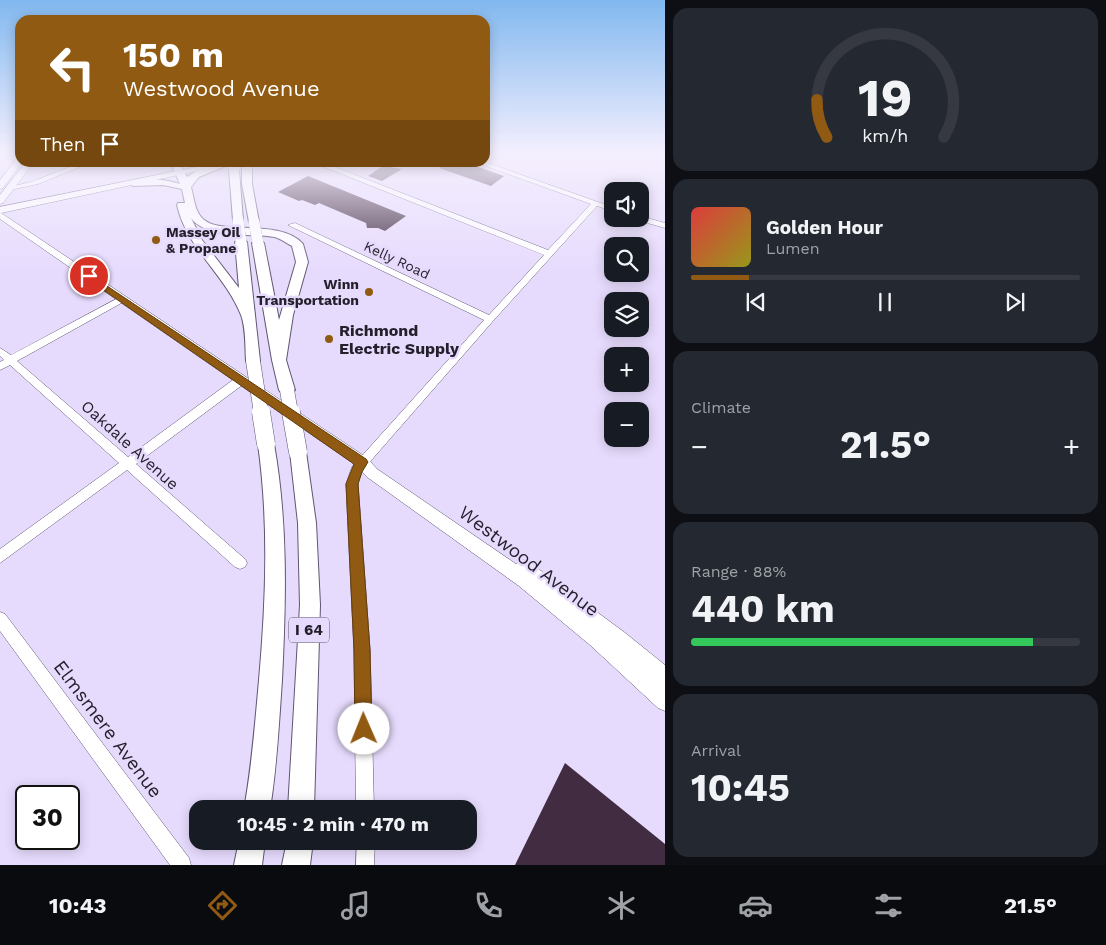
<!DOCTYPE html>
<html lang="en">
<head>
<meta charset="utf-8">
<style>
	:root { --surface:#171b24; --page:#242831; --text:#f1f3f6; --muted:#9ea1a6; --line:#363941; --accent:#915a12 }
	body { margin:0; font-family:"Work Sans",sans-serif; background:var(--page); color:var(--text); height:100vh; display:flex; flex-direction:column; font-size:19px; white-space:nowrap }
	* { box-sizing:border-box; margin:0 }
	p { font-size:16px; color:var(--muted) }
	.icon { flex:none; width:28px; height:28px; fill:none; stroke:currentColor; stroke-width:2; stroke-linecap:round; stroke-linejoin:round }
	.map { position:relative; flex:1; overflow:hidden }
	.sheet { display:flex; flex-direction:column; gap:8px; padding:8px; background:#0d0f14; width:441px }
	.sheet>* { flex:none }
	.guide { position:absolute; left:15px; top:15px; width:475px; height:152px; border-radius:15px; box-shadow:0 2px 12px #0003; background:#915a12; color:#fff; overflow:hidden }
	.buttons { position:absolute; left:604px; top:182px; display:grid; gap:10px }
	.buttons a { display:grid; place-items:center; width:45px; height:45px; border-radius:10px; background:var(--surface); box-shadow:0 2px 12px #0003; font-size:25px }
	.speed { position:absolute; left:15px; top:785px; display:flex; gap:10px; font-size:25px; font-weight:700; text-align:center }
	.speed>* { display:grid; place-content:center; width:65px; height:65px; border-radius:50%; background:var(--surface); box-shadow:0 2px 12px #0003; line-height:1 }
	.speed .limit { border:2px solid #111; border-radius:8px; background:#fff; color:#111 }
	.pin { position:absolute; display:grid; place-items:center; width:42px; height:42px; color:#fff; margin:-21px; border:2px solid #fff; border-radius:50%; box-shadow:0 1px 5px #0007 }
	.me { position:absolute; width:55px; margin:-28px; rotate:359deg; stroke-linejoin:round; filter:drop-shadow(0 0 4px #0008) }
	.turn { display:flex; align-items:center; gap:18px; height:105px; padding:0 25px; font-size:22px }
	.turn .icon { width:65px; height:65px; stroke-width:2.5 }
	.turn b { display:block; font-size:35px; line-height:42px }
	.then { display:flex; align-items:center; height:48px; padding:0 25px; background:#0003; gap:10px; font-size:19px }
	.big { font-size:38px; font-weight:700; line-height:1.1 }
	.sheet .card { flex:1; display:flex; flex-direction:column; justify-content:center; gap:8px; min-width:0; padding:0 18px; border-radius:15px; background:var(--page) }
	.sheet .dial { align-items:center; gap:0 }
	.dial svg { height:130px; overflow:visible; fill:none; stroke:var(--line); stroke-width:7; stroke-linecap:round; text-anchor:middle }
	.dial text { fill:var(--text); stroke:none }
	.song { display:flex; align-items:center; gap:15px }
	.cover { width:60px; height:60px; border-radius:8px; background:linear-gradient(135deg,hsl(0 70% 55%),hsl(60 70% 35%)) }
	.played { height:5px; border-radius:2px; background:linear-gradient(90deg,var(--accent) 15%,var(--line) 15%) }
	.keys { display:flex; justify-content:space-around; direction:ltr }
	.heat { display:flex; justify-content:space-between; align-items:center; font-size:28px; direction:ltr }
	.charge { height:8px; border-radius:4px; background:linear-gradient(90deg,#34c759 88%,var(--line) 0) }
	.trip { position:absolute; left:189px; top:800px; width:288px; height:50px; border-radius:15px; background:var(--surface); box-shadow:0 2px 12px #0003; font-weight:700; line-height:50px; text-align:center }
	.tab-bar { display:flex; height:80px; justify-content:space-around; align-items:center; background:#090b0e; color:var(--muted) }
	.tab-bar .icon { width:35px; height:35px }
	.tab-bar .current { color:var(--accent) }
	.tab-bar b { font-size:22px; color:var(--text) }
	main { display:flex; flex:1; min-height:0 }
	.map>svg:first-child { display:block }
</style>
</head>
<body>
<main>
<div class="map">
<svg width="665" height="865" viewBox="0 0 665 865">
	<rect width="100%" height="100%" fill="#e7dbfd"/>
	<path fill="#422c42" d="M 448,162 L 464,162 L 504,176 L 491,186 L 439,168 Z
		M 383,166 L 402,169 L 382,181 L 368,176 Z
		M 308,176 L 406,216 L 385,231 L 378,228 L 367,228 L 366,223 L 319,203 L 315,205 L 302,200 L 299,201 L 278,192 Z
		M 565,763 L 665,844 L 665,865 L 515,865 Z"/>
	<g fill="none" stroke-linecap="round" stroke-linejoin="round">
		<defs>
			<path id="minor" d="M 661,152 L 665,152 L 665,154 L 662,153 Z
				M 82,162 L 92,162 L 38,184 L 10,190 L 7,188 L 34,181 Z
				M 312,162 L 322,162 L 548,250 L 591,204 L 475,162 L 485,162 L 612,207 L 612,211 L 597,206 L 493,321 L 361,472 L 358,484 L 370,650 L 374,809 L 356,809 L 354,650 L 346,484 L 352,467 L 484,320 L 288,225 L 295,223 L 489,315 L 544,255 Z
				M 640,216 L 665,223 L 665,228 L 637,220 L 640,219 Z
				M 122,296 L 125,297 L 125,301 L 17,361 L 128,457 L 237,377 L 245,377 L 246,380 L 245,383 L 136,464 L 245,559 L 247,563 L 245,567 L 240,569 L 235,567 L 127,470 L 0,563 L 0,549 L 119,463 L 10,365 L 0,370 L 0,362 L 4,360 L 0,356 L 0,348 L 11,355 Z
				M 0,612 L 5,614 L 189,858 L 191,865 L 170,865 L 0,631 Z
				M 357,841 L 375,841 L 374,865 L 356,865 Z"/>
			<path id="major" d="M 17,158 L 20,158 L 20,162 L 22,162 L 3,188 L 0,189 L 0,180 Z
				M 26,162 L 34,162 L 3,203 L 0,204 L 0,195 Z
				M 221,162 L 239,162 L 1,213 L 367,458 L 377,469 L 516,564 L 523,560 L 529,562 L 624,632 L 665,665 L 665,711 L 658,708 L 590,645 L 519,586 L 367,477 L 357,466 L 0,219 L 0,207 Z"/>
			<path id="highway" d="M 242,162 L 252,162 L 252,184 L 259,222 L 254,225 L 249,222 L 242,184 Z
				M 220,163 L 226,163 L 228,165 L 199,177 L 191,187 C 194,198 195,212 203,219 C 221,236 280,218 303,244 L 308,262 L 293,315 L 286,360 L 295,390 L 292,394 L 287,395 L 282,394 L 279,390 L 272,360 L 252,243 L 258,240 L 264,243 L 279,320 L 296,262 L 292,246 C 286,243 280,238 274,237 C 250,233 206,239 191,218 L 202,240 L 239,288 L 235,242 L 241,239 L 247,242 L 260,361 L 258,365 L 248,365 L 246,361 C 245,347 246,328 241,315 C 224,273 187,249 177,205 L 178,203 L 185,203 L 182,189 L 163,185 L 133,186 L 128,183 C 138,175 168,180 180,184 L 173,168 L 175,166 L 181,166 L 187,177 L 198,170 Z
				M 234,167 L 239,170 L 243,220 L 238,223 L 233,220 L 229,170 Z
				M 266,437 L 272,439 L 274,444 C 288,523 286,600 282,680 C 279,723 277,766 270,809 L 244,809 C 252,766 255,723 259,680 C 266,600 269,523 258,444 L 260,439 Z
				M 298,445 L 304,447 L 306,452 L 316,523 L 320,605 L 314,809 L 288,809 L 300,605 L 298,523 L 290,452 L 292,447 Z
				M 239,841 L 265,841 L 262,865 L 234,865 Z
				M 287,841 L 313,841 L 310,865 L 282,865 Z"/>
		</defs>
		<use href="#minor" stroke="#605572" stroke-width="1"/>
		<use href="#major" stroke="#605572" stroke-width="1"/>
		<use href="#highway" stroke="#605572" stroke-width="2"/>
		<use href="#minor" fill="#fff" fill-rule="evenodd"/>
		<use href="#major" fill="#fff" fill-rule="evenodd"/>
		<use href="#highway" fill="#fff" fill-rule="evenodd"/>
		<defs>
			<path id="highway-bridge-far2" d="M 234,170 L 235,162
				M 238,220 L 241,242
				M 254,222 L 258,243"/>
			<path id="highway-bridge-far1" d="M 253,361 L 261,413
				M 287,390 L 291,413"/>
			<path id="highway-bridge" d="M 261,412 L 266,444
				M 291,412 L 298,452"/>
		</defs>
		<use href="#highway-bridge-far2" stroke="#605572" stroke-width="11" stroke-linecap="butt"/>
		<use href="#highway-bridge-far1" stroke="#605572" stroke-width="15" stroke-linecap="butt"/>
		<use href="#highway-bridge" stroke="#605572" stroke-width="19" stroke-linecap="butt"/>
		<use href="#highway-bridge-far2" stroke="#fff" stroke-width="11"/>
		<use href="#highway-bridge-far1" stroke="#fff" stroke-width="14"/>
		<use href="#highway-bridge" stroke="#fff" stroke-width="18"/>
	</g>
	<linearGradient id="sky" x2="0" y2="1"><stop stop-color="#81b8ef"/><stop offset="0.56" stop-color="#f4effe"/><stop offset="1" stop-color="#f4effe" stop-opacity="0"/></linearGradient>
	<rect width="665" height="273" fill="url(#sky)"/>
	<path fill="#915a12" stroke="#5e3a0c" d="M 89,274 L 366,459 L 368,462 L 362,472 L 358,484 L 370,650 L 372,729 L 370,735 L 364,738 L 358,735 L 355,729 L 354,650 L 346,484 L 354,464 L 86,278 L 85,276 Z"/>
	<g fill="#915a12" stroke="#e7dbfd" stroke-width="2">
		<circle cx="156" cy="240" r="5"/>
		<circle cx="369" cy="292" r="5"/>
		<circle cx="329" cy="339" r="5"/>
	</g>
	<g text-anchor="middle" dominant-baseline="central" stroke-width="5" stroke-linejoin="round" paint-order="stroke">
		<g font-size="14" font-weight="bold" fill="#231f2b" stroke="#e7dbfd" text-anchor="start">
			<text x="166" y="232">Massey Oil<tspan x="166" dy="16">&amp; Propane</tspan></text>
			<text x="359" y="284" text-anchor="end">Winn<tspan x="359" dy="16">Transportation</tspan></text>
		</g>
		<g font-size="14" fill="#231f2b" stroke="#e7dbfd">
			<text transform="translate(397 260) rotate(25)">Kelly Road</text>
		</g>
		<rect fill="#e7dbfd" stroke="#5e576a" stroke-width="1" x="289" y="617.5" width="40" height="25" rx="4"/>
		<g font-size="15" font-weight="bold" fill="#231f2b">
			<text x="309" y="630">I 64</text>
		</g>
		<g font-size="16" font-weight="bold" fill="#231f2b" stroke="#e7dbfd" text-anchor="start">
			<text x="339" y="330">Richmond<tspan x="339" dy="18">Electric Supply</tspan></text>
		</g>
		<g font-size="16" fill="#231f2b" stroke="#e7dbfd">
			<text transform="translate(130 445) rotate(42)">Oakdale Avenue</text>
		</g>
		<g font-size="19" fill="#231f2b" stroke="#e7dbfd">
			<text transform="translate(529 561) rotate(37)">Westwood Avenue</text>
			<text transform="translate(108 729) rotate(53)">Elmsmere Avenue</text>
		</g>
	</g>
</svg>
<div class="buttons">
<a><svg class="icon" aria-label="sound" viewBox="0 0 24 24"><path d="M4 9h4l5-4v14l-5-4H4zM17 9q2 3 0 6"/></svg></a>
<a><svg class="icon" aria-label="search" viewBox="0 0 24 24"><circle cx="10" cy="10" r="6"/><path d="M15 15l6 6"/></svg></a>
<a><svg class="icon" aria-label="layers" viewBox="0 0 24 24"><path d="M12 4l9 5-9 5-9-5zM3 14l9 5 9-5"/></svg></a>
<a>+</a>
<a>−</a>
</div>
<div class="speed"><div class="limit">30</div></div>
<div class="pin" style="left:89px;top:276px;background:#d93025"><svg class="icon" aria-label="arrive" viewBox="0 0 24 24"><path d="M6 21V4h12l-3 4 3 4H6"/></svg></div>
<svg class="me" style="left:364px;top:729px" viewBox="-20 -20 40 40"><circle r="19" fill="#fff"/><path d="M0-13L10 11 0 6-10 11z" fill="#915a12"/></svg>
<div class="trip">10:45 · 2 min · 470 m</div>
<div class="guide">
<div class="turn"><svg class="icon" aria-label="left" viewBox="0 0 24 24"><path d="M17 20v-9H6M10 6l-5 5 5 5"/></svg><div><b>150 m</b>Westwood Avenue</div></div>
<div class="then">Then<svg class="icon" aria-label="arrive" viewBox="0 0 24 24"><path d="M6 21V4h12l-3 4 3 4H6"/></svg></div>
</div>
</div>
<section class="sheet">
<div class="card dial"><svg viewBox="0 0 100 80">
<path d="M14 69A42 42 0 1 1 86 69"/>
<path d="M14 69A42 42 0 0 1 8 46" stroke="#915a12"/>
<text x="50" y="56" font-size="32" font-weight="700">19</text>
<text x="50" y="72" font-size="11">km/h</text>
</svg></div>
<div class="card">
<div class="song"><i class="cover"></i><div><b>Golden Hour</b><p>Lumen</p></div></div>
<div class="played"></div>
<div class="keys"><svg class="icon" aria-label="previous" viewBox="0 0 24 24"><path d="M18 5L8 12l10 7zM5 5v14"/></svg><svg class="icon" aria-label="pause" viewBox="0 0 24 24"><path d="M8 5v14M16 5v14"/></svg><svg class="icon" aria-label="next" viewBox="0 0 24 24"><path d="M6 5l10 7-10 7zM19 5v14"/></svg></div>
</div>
<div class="card"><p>Climate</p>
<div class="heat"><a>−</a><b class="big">21.5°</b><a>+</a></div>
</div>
<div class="card"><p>Range · 88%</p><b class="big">440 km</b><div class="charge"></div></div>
<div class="card"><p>Arrival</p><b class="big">10:45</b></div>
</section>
</main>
<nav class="tab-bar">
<b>10:43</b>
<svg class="icon current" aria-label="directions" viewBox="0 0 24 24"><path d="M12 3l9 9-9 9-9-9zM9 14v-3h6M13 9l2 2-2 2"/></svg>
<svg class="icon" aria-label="music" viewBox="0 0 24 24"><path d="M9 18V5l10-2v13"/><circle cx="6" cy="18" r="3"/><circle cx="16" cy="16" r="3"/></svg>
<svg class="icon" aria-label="phone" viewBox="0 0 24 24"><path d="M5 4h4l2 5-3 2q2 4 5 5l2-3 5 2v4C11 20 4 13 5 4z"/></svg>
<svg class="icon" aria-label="climate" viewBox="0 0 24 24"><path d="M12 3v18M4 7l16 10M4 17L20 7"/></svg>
<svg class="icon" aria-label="car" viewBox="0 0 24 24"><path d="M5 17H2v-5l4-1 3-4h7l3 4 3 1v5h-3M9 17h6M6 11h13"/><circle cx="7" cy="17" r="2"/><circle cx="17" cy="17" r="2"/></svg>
<svg class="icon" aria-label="filters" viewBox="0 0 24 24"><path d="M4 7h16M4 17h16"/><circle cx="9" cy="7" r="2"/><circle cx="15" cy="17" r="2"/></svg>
<b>21.5°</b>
</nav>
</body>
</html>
